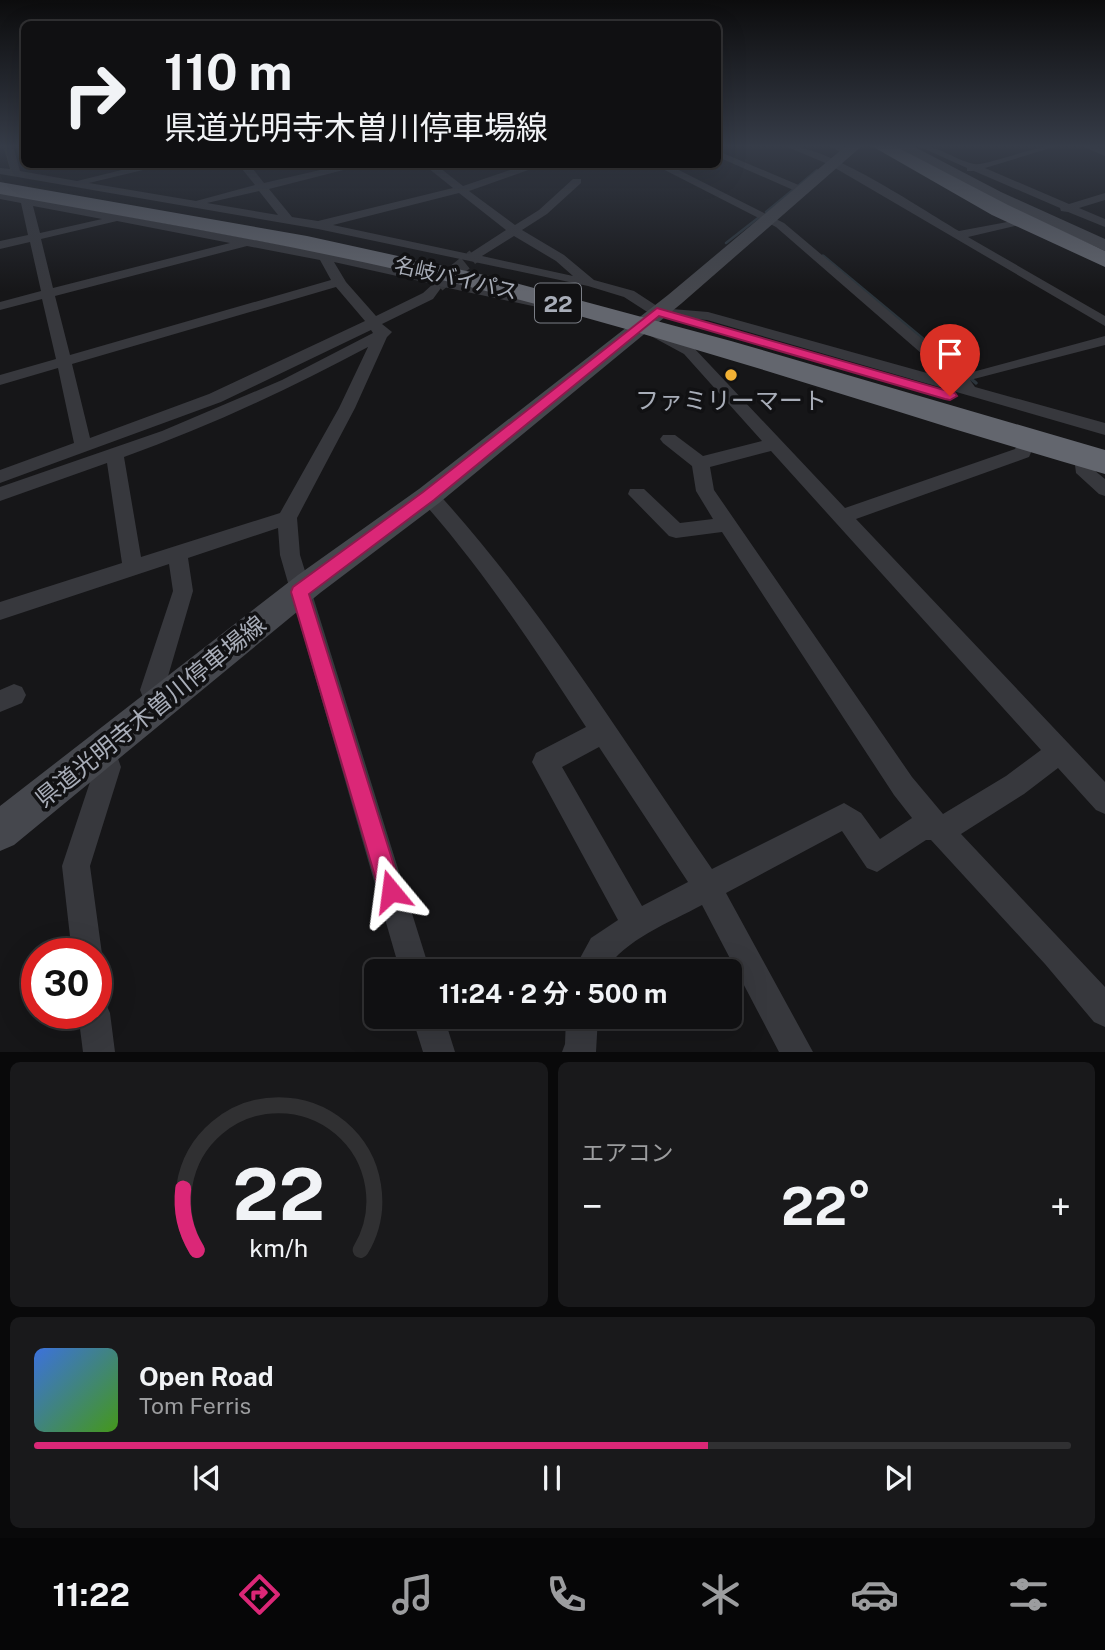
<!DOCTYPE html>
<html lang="ja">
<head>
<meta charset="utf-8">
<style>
	:root { --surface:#101012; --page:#19191b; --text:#f1f3f6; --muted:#9c9d9f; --line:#303032; --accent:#db2777 }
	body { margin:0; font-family:"Public Sans","Noto Sans JP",sans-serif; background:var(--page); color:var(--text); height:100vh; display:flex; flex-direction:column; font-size:26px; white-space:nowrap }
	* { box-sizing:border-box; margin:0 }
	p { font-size:23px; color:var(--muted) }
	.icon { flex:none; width:38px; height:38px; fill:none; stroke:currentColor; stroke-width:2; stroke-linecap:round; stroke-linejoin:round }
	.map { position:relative; height:1052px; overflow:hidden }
	.sheet { display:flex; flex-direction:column; gap:10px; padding:10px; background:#09090a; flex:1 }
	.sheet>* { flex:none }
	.banner { position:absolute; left:21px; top:21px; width:700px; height:147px; border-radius:10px; box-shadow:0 7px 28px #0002,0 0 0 2px var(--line); background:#101012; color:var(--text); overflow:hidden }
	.speed { position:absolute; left:21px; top:938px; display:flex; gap:14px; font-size:35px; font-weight:700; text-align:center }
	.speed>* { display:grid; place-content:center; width:91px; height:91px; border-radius:50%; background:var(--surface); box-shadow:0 7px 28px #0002,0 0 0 2px var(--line); line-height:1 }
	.speed .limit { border:10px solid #d22; background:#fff; color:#111 }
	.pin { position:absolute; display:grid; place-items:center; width:60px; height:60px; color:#fff; margin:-72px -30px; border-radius:50% 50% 50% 0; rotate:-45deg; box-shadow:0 0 7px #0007 }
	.pin .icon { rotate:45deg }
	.me { position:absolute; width:77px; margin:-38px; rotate:344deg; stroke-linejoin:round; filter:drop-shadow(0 0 5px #0008) }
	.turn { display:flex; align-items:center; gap:24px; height:147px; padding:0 28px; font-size:32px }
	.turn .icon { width:91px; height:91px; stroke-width:2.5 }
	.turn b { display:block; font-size:49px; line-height:60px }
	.big { font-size:52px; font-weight:700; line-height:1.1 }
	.sheet .tile { flex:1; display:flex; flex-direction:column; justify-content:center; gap:10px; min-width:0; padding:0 24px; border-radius:10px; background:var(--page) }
	.sheet .dial { align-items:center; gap:0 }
	.dial svg { height:182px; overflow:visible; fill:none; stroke:var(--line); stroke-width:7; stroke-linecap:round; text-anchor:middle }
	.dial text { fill:var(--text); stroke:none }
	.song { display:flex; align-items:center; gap:21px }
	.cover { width:84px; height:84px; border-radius:10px; background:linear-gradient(135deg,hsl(220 70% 55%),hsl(100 70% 35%)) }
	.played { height:7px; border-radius:4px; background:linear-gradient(90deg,var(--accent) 65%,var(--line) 65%) }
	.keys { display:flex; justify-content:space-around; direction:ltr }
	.heat { display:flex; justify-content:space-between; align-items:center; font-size:38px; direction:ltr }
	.sheet .tiles { flex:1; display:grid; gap:10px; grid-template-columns:1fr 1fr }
	.tile:last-child { grid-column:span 2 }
	.trip { position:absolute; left:364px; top:959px; width:378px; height:70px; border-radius:10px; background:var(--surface); box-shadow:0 7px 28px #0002,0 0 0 2px var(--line); font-weight:700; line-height:70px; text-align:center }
	.menu { display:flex; height:112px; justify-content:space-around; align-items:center; background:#060607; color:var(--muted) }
	.menu .icon { width:49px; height:49px }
	.menu .active { color:var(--accent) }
	.menu b { font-size:32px; color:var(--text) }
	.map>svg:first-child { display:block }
</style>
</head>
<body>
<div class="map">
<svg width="1105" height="1052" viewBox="0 0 1105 1052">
	<rect width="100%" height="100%" fill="#161618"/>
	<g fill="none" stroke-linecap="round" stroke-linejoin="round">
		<path stroke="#2c353c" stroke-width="2.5" d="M 798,186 L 817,170
			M 766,212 L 794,189
			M 726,243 L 758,218"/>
		<path stroke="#2c353c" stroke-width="3.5" d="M 823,256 L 976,383"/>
		<path stroke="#333438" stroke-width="14" stroke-dasharray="14 7" stroke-linecap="butt" d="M 438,285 L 474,256"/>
		<path fill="#37383d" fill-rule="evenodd" d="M 3,145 L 13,145 L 20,171 L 77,181 L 146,164 L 168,164 L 89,183 L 196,201 L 255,185 L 238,164 L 249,164 L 264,183 L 346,164 L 367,164 L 269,189 L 292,217 L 318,221 L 453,188 L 423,164 L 435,164 L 463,186 L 528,164 L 545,164 L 469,191 L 515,225 L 539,210 L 573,179 L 581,179 L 581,183 L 547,214 L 522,230 L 564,255 L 594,280 L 634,291 L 660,308 L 708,312 L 952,380 L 776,227 L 653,164 L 667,164 L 784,223 L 967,377 L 969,373 L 1105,336 L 1105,345 L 970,380 L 975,387 L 1105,423 L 1105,435 L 707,320 L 652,315 L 624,297 L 588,286 L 318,229 L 0,174 L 0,168 L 10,169 ZM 259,191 L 278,215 L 207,203 ZM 459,193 L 506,230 L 469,254 L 333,225 ZM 514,236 L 556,261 L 573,276 L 482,256 Z
			M 783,145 C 828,145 918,207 959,231 L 1040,216 L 1040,220 L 968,237 L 1105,316 L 1105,326 L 830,165 Z
			M 828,145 L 841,145 L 853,152 L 844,154 Z
			M 916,145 C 938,145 953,159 974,164 C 987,166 1036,145 1060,145 L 985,168 L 1069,204 L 1105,193 L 1105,200 L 1079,208 L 1105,219 L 1105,227 L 1068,212 L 1061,211 L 1060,208 L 974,171 L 967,171 L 967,168 Z
			M 1079,145 L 1093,145 L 1105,150 L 1105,156 Z
			M 718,151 L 808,189 L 809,191 L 800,193 L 718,157 Z
			M 0,193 L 326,253 L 542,300 L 549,304 L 542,308 L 439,286 L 441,288 L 433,299 L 382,324 L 392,332 L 387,337 L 355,408 L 297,518 L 300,555 L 430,971 L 400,971 L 280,555 L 278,528 L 188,558 L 193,591 L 164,690 L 169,704 L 165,712 L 157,715 L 149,712 L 140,690 L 173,591 L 169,564 L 0,620 L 0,602 L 122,563 L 107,463 L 0,501 L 0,487 L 162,431 L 282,380 L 373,333 L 371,330 L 221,402 L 0,483 L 0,470 L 74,443 L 58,368 L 0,385 L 0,375 L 56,359 L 42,299 L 0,310 L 0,302 L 41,291 L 30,242 L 0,249 L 0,241 L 28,235 L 21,203 L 0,199 ZM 33,206 L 102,219 L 40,233 ZM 117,221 L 230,243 L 53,288 L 41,239 ZM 247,246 L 320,260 L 331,280 L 70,355 L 55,296 ZM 334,262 L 433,284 L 423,293 L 376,316 L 346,282 ZM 336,287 L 365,321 L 209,394 L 90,438 L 72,364 ZM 368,347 L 339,408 L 280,513 L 141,557 L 124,457 C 208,427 289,389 368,347 Z
			M 654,328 L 694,348 L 845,508 L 1015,449 L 1019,442 L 1031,442 L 1034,446 L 1029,457 L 856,519 L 1105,782 L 1105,814 L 1096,810 L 1058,768 L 1024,794 L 961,834 L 1105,987 L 1105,1027 L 1094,1022 L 1045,964 L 931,840 L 926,840 L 877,872 L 867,868 L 842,831 L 726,893 L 813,1052 L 779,1052 L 702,905 C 669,923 625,939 605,971 L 573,971 L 591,938 L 618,920 L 532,762 L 536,753 L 586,727 C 535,649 484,571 422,501 L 420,496 L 422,491 L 436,491 C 541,606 624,742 712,869 L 844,803 L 861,813 L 880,839 L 912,818 L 894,795 L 722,532 L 676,538 L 669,536 L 628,494 L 630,489 L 644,489 L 680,523 L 713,519 L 696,491 L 692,466 L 663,443 L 660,439 L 663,435 L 675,435 L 703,456 L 762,441 L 684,354 L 649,335 L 647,332 L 649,329 ZM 771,451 L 1041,750 L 1006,776 L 943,814 L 912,777 L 714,490 L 710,467 ZM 599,747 L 688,882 L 642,906 L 562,767 Z
			M 1084,459 L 1090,461 L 1094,470 L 1105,479 L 1105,496 L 1099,494 L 1076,473 L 1075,465 Z
			M 14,684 L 22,687 L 26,695 L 22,703 L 0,712 L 0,690 Z
			M 102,736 L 111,739 L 121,767 L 90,866 L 102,954 L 96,965 L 96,954 L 72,954 L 62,866 L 95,767 L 90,748 L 93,739 Z
			M 96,998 L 105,1002 L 110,1013 L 115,1052 L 83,1052 L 78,1013 L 96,1013 Z
			M 412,1017 L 444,1017 L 455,1052 L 423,1052 Z
			M 566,1017 L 598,1017 L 596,1052 L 562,1052 L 565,1044 Z"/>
		<path fill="#45474d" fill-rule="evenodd" d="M 847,145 L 863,145 L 682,303 L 439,503 L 320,593 L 14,845 L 0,851 L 0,806 L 298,575 L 419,489 L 668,295 Z
			M 893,145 L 911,145 L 1001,192 L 1105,239 L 1105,251 L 989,198 Z"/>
		<path fill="#63666e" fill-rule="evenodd" d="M 870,145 L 893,145 L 1008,205 L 1105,251 L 1105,267 L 992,215 Z
			M 0,182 L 307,236 L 489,276 L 731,341 L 1105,450 L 1105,474 C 896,414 690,342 478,289 C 320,249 160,223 0,194 Z"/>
	</g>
	<linearGradient id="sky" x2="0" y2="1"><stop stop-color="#0c0c0d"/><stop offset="0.5" stop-color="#363c48"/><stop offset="1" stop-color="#363c48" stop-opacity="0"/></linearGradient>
	<rect width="1105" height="292" fill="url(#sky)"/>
	<path fill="#db2777" stroke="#8e194d" stroke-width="2" d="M 657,308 L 955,393 L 957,396 L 950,400 L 945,399 L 659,316 L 434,500 L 309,594 L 402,891 L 399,900 L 391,903 L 382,900 L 291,592 L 293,587 L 423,492 Z"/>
	<circle fill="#f2b134" stroke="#111113" stroke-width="2.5" cx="731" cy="375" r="7"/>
	<g text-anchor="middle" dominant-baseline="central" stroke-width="7" stroke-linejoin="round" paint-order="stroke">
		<g font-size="21" fill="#a8adb8" stroke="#111113">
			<text transform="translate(456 278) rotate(13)">名岐バイパス</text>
		</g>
		<rect fill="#111113" stroke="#7b7e86" stroke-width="2" x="535" y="283.5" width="46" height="39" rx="5"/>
		<g font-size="23" font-weight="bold" fill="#a8adb8">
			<text x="558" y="303">22</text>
		</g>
		<g font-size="24" fill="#a8adb8" stroke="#111113">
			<text x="731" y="400">ファミリーマート</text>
		</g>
		<g font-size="24" fill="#a8adb8" stroke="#111113">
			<text transform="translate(150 711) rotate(-39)">県道光明寺木曽川停車場線</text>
		</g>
	</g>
</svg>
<div class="speed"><div class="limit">30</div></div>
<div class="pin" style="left:950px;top:396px;background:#d93025"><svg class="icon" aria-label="arrive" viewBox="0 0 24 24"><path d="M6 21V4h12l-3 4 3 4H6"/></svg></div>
<svg class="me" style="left:391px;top:891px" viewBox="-20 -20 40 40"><path d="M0-17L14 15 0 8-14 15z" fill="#db2777" stroke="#fff" stroke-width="4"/></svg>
<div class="trip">11:24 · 2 分 · 500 m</div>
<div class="banner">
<div class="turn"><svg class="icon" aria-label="right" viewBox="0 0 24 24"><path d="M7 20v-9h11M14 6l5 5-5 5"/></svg><div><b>110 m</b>県道光明寺木曽川停車場線</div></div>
</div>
</div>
<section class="sheet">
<div class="tiles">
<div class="tile dial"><svg viewBox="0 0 100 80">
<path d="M14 69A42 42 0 1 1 86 69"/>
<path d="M14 69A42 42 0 0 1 8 42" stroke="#db2777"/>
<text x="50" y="56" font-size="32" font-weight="700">22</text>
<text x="50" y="72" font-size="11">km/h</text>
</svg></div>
<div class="tile"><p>エアコン</p>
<div class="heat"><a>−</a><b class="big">22°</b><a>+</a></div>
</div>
<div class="tile">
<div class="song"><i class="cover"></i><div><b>Open Road</b><p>Tom Ferris</p></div></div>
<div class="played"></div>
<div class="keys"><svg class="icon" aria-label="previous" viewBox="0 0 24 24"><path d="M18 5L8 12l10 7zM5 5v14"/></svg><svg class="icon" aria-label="pause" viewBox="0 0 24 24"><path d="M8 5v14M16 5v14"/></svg><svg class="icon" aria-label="next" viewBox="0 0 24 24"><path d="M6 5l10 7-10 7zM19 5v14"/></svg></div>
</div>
</div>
</section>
<nav class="menu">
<b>11:22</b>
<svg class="icon active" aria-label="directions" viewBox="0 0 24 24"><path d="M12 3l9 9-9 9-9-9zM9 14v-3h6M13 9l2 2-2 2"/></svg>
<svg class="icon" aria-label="music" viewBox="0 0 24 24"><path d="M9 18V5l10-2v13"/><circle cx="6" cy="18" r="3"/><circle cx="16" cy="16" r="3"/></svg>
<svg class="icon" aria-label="phone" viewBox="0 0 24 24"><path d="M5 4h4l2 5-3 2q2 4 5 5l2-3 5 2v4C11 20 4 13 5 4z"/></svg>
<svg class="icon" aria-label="climate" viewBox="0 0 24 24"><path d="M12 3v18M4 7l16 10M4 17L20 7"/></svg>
<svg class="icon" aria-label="car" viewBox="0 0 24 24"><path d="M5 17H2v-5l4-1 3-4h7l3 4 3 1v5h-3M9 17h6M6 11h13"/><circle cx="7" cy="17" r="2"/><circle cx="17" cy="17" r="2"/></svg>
<svg class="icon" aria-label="filters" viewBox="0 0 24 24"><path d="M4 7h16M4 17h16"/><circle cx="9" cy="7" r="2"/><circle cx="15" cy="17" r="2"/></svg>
</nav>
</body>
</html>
